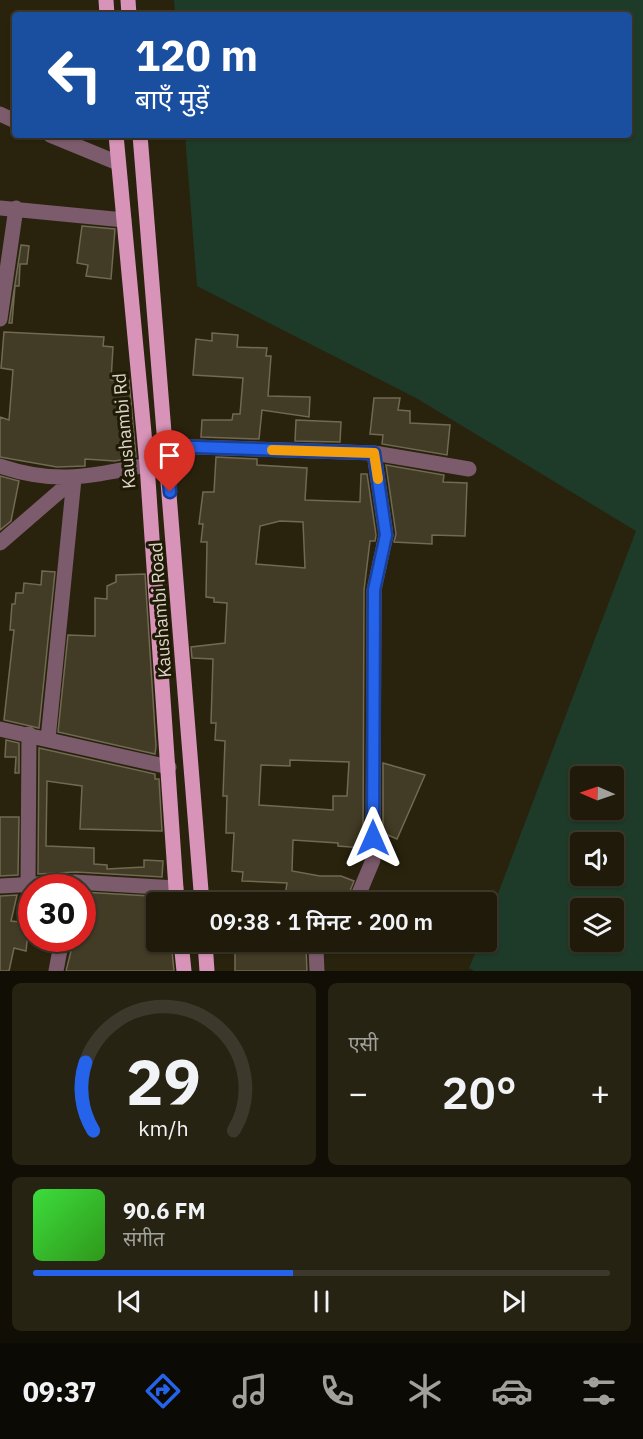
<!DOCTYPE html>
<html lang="hi">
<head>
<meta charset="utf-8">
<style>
	:root { --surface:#1f1a0a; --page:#272313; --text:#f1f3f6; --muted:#a1a19c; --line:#3c382b; --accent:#2563eb }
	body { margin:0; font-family:"IBM Plex Sans","Noto Sans Devanagari",sans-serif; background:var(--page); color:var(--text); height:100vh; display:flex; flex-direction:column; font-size:22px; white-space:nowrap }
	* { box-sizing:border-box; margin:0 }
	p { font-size:20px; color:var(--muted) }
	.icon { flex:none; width:33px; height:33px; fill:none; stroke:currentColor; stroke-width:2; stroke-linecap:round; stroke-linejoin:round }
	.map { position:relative; height:971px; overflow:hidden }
	.sheet { display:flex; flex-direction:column; gap:12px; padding:12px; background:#110e06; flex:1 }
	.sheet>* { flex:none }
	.banner { position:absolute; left:12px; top:12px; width:620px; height:126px; border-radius:6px; box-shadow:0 2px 4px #0004,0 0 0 2px var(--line); background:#1a4fa0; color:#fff; overflow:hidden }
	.needle { width:39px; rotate:272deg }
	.tools { position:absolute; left:570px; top:766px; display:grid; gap:12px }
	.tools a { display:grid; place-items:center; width:54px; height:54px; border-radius:6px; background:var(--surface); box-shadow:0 2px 4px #0004,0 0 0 2px var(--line); font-size:30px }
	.speed { position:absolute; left:18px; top:874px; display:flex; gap:12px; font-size:30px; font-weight:700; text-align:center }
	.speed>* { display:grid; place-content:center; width:78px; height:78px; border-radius:50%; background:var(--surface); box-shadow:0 2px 4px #0004,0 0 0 2px var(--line); line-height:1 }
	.speed .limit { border:9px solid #d22; background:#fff; color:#111 }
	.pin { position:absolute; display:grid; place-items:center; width:51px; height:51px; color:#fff; margin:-62px -26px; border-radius:50% 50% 50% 0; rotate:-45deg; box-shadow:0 0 6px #0007 }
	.pin .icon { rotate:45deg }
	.me { position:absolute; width:66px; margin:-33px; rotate:0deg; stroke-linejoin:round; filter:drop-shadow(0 0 4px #0008) }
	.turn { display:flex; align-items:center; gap:21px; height:126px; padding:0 24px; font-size:27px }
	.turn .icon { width:78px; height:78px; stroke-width:2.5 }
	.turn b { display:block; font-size:42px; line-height:51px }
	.big { font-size:45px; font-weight:600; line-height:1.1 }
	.sheet .widget { flex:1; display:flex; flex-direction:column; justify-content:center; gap:9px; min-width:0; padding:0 21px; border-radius:9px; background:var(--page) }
	.sheet .dial { align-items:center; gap:0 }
	.dial svg { height:156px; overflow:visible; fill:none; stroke:var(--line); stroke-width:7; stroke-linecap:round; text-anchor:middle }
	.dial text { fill:var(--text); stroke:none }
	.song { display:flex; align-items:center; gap:18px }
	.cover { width:72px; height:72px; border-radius:9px; background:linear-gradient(135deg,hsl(120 70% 55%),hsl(110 70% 35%)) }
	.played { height:6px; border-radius:3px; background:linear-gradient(90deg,var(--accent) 45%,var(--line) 45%) }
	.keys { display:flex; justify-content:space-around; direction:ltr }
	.heat { display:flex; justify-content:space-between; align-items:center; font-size:33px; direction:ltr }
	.sheet .tiles { flex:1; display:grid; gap:12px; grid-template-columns:1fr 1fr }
	.widget:last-child { grid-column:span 2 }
	.trip { position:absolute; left:146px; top:892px; width:351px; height:60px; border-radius:6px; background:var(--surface); box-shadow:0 2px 4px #0004,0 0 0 2px var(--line); font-weight:600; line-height:60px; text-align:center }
	.tab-bar { display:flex; height:96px; justify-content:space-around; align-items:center; background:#0c0a04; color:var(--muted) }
	.tab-bar .icon { width:42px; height:42px }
	.tab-bar .current { color:var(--accent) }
	.tab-bar b { font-size:27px; color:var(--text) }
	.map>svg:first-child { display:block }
</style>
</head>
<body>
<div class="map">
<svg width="643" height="971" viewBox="0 0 643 971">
	<rect width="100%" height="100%" fill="#29230d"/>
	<path fill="#1e3a29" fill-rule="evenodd" d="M 174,0 L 643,0 L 643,971 L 474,971 L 469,968 L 480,942 L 486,942 L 486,925 L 636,531 L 416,398 L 197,286 L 185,135 L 628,135 L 628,15 L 175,15 ZM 580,777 L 614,777 L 614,810 L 580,810 ZM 580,843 L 614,843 L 614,876 L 580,876 ZM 580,909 L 614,909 L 614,942 L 580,942 Z"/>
	<path fill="#423b25" stroke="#716952" stroke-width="1.5" fill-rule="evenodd" d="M 82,226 L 115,229 L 111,279 L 86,276 L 88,265 L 77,263 Z
		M 21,245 L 29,246 L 27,264 L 20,264 L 19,286 L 15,286 L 12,323 L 9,323 Z
		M 4,332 L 104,337 L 103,346 L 113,347 L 111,380 L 129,380 L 136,457 L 115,461 L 85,459 L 85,466 L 57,467 L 0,457 L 0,417 L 9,420 L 13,370 L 1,368 Z
		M 212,333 L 238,335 L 237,347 L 267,348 L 266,356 L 271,356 L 268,396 L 310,397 L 309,417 L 262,410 L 259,439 L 201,437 L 202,420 L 232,420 L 233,414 L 240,414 L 243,378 L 193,375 L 196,339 L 212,341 Z
		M 374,398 L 400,398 L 398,410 L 410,411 L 410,423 L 450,425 L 447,455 L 382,444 L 383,435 L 370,434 Z
		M 296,420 L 341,422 L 340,442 L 295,441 Z
		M 216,457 L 257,459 L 257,465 L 307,468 L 305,500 L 360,502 L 361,474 L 367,474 L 376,535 L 375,541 L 370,541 L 364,590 L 363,848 L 338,846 L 338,843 L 293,840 L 292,871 L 320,876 L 341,876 L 354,881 L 345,903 L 284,903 L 287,883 L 242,881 L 243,872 L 232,871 L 234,833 L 226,833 L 227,796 L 223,796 L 225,741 L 215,740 L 216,723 L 211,723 L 213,659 L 192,658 L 191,647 L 225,643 L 227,603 L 214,602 L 214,598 L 206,597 L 207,542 L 201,542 L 203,524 L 199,524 L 203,492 L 214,492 ZM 280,521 L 303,522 L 305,568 L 256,564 L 260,526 ZM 290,760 L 349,762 L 347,796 L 333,796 L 333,810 L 259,805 L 261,765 L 290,766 Z
		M 386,465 L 444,475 L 443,482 L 467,483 L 465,536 L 432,535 L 432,544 L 394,542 L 396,534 Z
		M 0,476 L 19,481 L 11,521 L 0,530 Z
		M 42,571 L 55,572 L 39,728 L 4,720 L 14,630 L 10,630 L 12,604 L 15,604 L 16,593 L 23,593 L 24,583 L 41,585 Z
		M 145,574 L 156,746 L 155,754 L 58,732 L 68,635 L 95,636 L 95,598 L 107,599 L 107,586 L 116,582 L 116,575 Z
		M 6,740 L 19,743 L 19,773 L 15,773 L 16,757 L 5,757 Z
		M 39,748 L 155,774 L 155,779 L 159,779 L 162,831 L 80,829 L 82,786 L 47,781 L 46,846 L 94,848 L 94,864 L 107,865 L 107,869 L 144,867 L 144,860 L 163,861 L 162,877 L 76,872 L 38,874 Z
		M 383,763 L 425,775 L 397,839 L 383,833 Z
		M 0,817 L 19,817 L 18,875 L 0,876 Z
		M 82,892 L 167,897 L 167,903 L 156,903 L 156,942 L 171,942 L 174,971 L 66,971 L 74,939 L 82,939 Z
		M 17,895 L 11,921 L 29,923 L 26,951 L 14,948 L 9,971 L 0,971 L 0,896 Z
		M 235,942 L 294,945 L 294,942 L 309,942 L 306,949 L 307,971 L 235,971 Z"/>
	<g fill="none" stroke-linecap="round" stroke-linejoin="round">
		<path stroke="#7c5b6d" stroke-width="15" d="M 0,114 L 15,121
			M 50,135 L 118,163
			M 0,208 L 124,220
			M 0,319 L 16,208
			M 167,446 L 374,453 L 469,469
			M 0,466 C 57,485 90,476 147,465
			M 0,543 L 74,479
			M 0,729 L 169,767
			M 48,739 L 74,479
			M 0,886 L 75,882 L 176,888
			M 28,886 L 29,734
			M 355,903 L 373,860 L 374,590 L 386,535 L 374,453
			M 56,971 L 62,939
			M 317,971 L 316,949 L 323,942"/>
		<path stroke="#d793b8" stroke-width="15" d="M 106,0 L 107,15
			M 128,0 L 129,15
			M 116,135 L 147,465 L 177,903
			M 140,135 L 202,903
			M 181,942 L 184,971
			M 205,942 L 207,971"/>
	</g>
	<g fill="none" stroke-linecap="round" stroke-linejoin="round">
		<defs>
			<path id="route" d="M 170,492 L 166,446 L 374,453 L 386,535 L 374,590 L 373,838"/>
		</defs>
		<use href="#route" stroke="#184099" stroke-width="15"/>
		<use href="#route" stroke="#2563eb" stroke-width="10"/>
		<path stroke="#f59e0b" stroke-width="10" d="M 272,450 L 374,453 L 378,479"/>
	</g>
	<g text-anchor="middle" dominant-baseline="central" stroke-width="6" stroke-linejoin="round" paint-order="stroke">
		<g font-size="18" fill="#dad6c9" stroke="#1f1905">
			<text transform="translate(124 431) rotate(-95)">Kaushambi Rd</text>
			<text transform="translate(160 610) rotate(-94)">Kaushambi Road</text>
		</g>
	</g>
</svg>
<div class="tools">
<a><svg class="needle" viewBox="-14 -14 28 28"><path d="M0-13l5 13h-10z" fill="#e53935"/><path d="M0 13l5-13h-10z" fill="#a1a19c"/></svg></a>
<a><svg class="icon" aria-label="sound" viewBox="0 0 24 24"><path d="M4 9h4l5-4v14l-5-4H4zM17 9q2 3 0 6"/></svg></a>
<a><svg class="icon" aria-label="layers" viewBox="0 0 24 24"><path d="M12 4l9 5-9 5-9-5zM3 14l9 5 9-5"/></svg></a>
</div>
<div class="speed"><div class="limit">30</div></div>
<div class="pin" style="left:170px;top:492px;background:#d93025"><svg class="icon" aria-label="arrive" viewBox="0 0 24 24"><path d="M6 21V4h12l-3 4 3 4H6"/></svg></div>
<svg class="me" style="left:373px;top:838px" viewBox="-20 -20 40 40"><path d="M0-17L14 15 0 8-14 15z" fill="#2563eb" stroke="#fff" stroke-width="4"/></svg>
<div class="trip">09:38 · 1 मिनट · 200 m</div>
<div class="banner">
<div class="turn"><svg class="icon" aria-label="left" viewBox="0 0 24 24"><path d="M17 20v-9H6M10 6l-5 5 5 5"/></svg><div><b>120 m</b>बाएँ मुड़ें</div></div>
</div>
</div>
<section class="sheet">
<div class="tiles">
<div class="widget dial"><svg viewBox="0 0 100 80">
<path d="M14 69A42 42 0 1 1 86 69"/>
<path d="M14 69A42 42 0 0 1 10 34" stroke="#2563eb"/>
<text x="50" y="56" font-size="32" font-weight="700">29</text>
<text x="50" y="72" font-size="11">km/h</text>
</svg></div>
<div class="widget"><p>एसी</p>
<div class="heat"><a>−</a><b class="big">20°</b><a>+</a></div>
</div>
<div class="widget">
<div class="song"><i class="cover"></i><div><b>90.6 FM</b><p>संगीत</p></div></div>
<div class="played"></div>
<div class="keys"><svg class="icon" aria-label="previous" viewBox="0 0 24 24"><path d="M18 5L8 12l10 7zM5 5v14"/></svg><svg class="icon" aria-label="pause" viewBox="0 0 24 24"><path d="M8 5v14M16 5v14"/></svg><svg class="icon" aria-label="next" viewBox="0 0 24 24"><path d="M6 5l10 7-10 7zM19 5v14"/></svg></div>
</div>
</div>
</section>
<nav class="tab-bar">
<b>09:37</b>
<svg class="icon current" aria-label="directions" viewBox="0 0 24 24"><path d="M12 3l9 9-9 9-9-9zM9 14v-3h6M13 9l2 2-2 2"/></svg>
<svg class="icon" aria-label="music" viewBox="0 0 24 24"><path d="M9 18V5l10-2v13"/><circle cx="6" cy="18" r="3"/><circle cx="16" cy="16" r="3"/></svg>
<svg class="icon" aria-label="phone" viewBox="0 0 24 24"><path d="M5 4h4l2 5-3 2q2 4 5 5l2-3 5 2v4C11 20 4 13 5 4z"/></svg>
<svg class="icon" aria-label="climate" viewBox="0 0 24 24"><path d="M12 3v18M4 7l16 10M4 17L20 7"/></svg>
<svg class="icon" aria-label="car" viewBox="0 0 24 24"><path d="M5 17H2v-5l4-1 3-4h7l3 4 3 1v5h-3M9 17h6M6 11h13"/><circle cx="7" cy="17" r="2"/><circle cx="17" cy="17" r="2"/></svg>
<svg class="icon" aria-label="filters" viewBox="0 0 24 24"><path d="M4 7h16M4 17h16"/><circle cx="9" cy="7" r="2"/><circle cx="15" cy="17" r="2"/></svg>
</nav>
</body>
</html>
